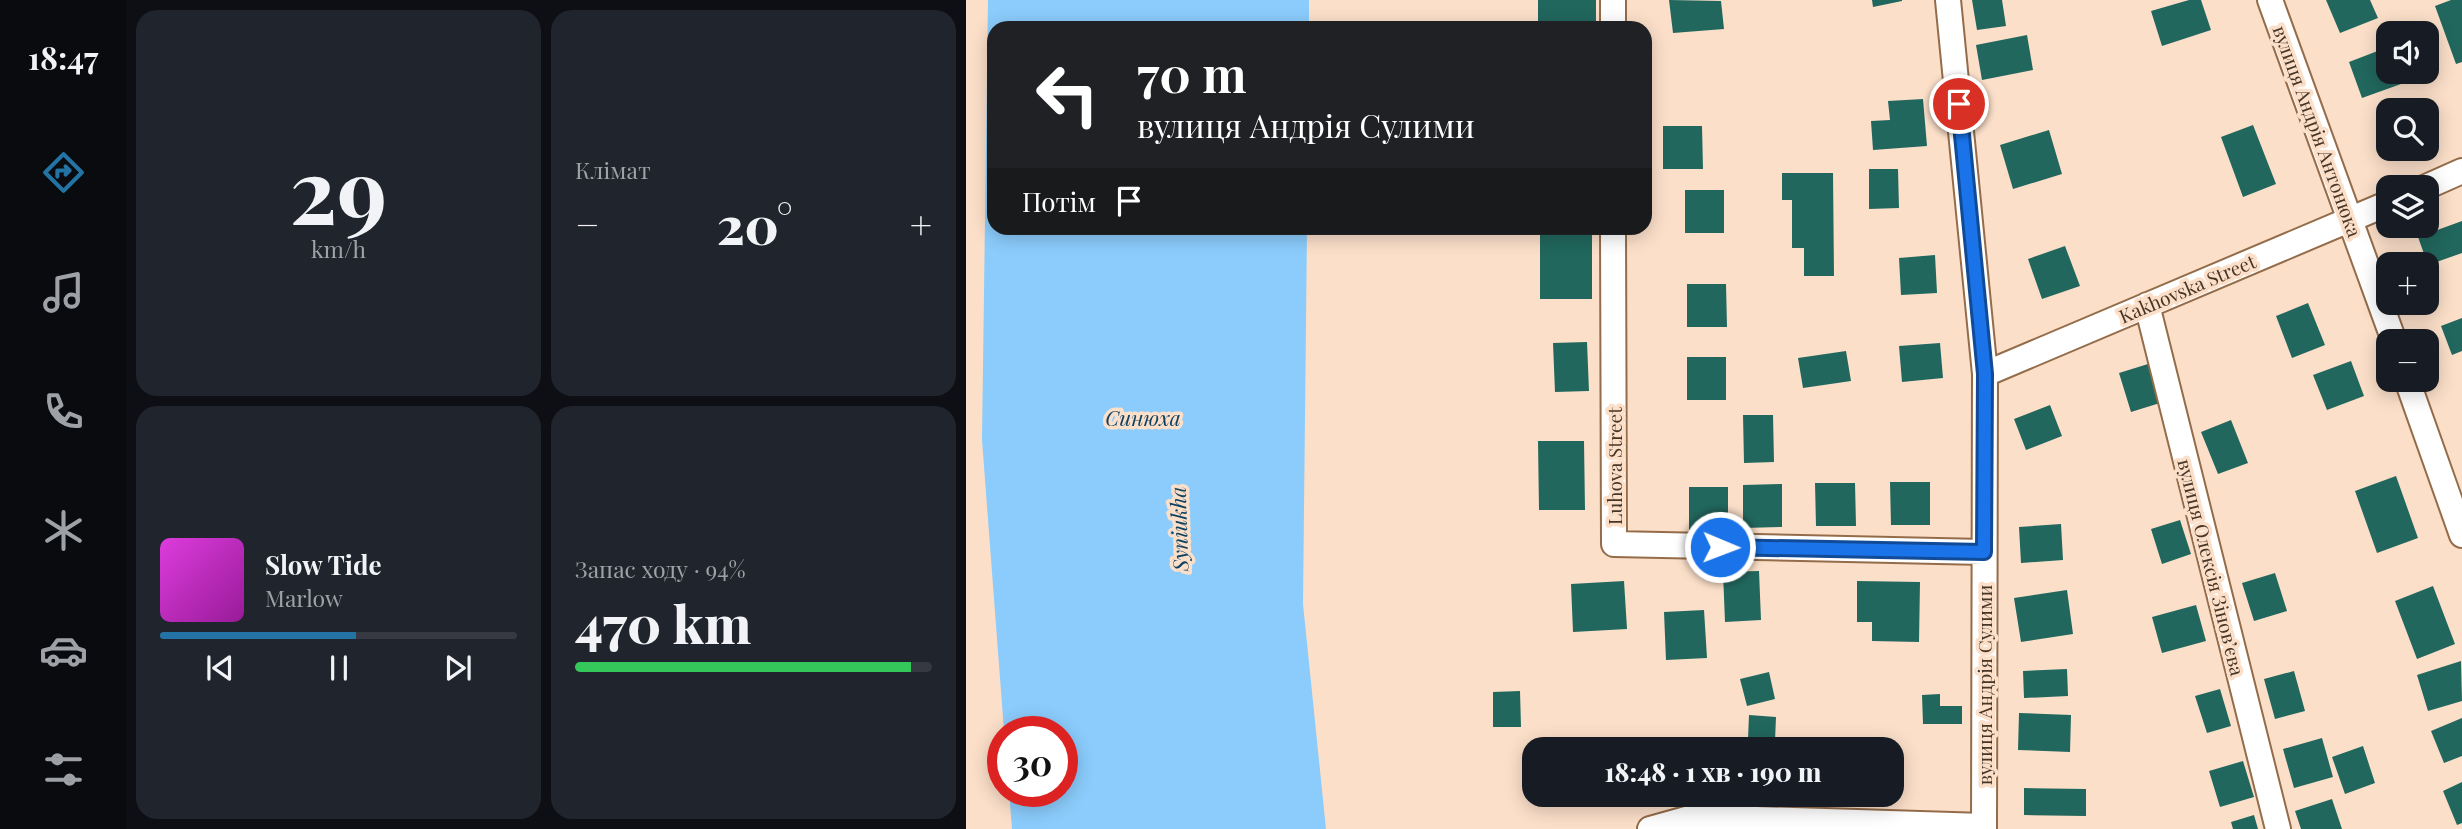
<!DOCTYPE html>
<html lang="uk">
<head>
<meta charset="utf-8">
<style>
	:root { --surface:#171b24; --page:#20242c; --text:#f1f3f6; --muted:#9ea1a6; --line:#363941; --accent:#2473a5 }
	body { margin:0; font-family:"Playfair Display",serif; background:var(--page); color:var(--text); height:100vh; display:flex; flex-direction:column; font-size:26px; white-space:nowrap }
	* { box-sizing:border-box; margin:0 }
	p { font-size:23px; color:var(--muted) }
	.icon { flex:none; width:38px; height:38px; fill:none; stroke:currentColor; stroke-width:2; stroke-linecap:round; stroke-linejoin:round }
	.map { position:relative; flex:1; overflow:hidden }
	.drawer { display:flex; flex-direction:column; gap:10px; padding:10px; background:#0d0f14; width:840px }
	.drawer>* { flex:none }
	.top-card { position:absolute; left:21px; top:21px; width:665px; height:214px; border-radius:21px; box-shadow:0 4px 18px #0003; background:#202124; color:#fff; overflow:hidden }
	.fabs { position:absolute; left:1410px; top:21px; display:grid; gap:14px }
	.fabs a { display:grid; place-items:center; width:63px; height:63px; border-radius:14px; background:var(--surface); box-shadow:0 4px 18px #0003; font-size:35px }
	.speed { position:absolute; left:21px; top:716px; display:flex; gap:14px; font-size:35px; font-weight:700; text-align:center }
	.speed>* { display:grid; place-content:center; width:91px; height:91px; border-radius:50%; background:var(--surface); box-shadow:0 4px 18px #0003; line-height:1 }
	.speed .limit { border:10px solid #d22; background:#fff; color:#111 }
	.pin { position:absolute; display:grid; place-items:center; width:60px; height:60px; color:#fff; margin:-30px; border:4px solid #fff; border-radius:50%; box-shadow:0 2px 7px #0007 }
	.me { position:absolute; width:77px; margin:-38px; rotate:91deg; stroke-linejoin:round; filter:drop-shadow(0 0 5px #0008) }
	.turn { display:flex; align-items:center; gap:24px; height:147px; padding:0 35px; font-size:32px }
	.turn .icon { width:91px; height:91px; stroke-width:2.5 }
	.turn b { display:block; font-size:49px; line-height:60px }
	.then { display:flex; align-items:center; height:66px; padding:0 35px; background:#0003; gap:14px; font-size:26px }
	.big { font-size:52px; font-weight:800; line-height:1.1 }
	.drawer .tile { flex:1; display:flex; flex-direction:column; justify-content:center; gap:10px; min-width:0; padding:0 24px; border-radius:21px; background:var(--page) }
	.drawer .dial { align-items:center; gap:0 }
	.dial b { font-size:91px; line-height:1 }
	.song { display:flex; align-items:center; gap:21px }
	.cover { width:84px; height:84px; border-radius:10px; background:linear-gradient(135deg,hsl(300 70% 55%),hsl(300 70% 35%)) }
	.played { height:7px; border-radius:4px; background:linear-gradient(90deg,var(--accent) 55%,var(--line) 55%) }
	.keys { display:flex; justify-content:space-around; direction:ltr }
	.heat { display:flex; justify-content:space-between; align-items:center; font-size:38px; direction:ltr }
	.charge { height:10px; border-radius:5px; background:linear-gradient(90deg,#34c759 94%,var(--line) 0) }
	.drawer .tiles { flex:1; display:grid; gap:10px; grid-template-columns:repeat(2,1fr) }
	.trip { position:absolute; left:556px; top:737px; width:382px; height:70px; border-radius:21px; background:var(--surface); box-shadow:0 4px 18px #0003; font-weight:800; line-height:70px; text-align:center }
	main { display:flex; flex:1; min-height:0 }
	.tabs { display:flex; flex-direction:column; width:126px; justify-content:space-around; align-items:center; background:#090b0e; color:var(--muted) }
	.tabs .icon { width:49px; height:49px }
	.tabs .active { color:var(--accent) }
	.tabs b { font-size:32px; color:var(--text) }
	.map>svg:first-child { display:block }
</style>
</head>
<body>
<main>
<nav class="tabs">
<b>18:47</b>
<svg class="icon active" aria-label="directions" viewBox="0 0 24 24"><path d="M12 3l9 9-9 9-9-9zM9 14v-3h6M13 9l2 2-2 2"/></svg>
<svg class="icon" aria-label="music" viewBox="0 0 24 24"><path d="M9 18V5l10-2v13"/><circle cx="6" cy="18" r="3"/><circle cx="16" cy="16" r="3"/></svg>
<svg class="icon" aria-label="phone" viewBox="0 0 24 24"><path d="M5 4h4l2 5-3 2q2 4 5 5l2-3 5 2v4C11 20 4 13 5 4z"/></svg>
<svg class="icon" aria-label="climate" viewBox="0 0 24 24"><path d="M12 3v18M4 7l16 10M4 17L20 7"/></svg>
<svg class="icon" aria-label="car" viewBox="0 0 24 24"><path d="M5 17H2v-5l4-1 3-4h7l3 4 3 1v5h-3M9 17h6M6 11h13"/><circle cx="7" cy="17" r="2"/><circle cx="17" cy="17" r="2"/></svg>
<svg class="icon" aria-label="filters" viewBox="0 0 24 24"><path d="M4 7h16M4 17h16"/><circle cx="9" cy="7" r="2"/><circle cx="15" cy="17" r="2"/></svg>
</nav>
<section class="drawer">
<div class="tiles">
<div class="tile dial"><b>29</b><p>km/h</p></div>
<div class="tile"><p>Клімат</p>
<div class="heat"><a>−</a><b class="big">20°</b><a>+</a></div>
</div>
<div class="tile">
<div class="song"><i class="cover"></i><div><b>Slow Tide</b><p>Marlow</p></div></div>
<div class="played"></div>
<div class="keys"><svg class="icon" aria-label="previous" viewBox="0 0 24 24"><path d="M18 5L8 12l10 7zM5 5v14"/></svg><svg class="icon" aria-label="pause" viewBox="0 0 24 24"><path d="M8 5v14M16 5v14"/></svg><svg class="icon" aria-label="next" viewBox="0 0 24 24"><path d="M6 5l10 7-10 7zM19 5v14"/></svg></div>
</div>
<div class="tile"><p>Запас ходу · 94%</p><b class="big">470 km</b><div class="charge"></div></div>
</div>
</section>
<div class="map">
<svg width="1496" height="829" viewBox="0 0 1496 829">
	<rect width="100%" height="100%" fill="#fbdfc9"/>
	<path fill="#8bccfc" d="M 22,0 L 343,0 L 343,28 L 28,28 L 28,228 L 341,228 L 337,604 L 360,829 L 46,829 L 43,791 L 96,791 L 96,732 L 38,731 L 16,440 Z"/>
	<path fill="#21675d" d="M 572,0 L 630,0 L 630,28 L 572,28 Z
		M 703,0 L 755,1 L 758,29 L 707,33 Z
		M 906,0 L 936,0 L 936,1 L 907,7 Z
		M 1006,0 L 1036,0 L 1040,26 L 1011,30 Z
		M 1223,0 L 1235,0 L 1245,30 L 1196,46 L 1185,11 Z
		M 1360,0 L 1404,0 L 1412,18 L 1374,33 Z
		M 1485,0 L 1496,0 L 1496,62 L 1490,64 L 1469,6 Z
		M 1061,35 L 1067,70 L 1016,80 L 1010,45 Z
		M 1422,47 L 1423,72 L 1431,72 L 1435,84 L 1396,98 L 1383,62 Z
		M 957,99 L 961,146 L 907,150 L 905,121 L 924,120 L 922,101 Z
		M 1287,125 L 1310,184 L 1277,197 L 1255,137 Z
		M 697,126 L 736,126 L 737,169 L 697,169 Z
		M 1083,130 L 1096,174 L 1047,189 L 1034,145 Z
		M 903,169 L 932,169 L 933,208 L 903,209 Z
		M 816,173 L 867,173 L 868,276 L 838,276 L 838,248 L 826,248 L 826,200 L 816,200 Z
		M 719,190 L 758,190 L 758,233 L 719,233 Z
		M 1496,221 L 1496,253 L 1462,265 L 1452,237 Z
		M 574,228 L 626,228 L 626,299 L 574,299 Z
		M 1099,246 L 1114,286 L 1076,299 L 1062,259 Z
		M 969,255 L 971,293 L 935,295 L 933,258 Z
		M 721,284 L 760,284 L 761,327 L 721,327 Z
		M 1342,303 L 1359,345 L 1326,358 L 1310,316 Z
		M 1496,318 L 1496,351 L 1486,355 L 1475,326 Z
		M 621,342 L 623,391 L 589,392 L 587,343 Z
		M 974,343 L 977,378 L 936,382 L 933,346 Z
		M 880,351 L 885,381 L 837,388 L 832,358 Z
		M 721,357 L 760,357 L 760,400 L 721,400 Z
		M 1385,361 L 1398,396 L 1361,410 L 1347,375 Z
		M 1182,364 L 1194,403 L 1165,412 L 1153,373 Z
		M 1084,405 L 1096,436 L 1060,450 L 1048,419 Z
		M 777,415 L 807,415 L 808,462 L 778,463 Z
		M 1265,420 L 1282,463 L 1252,474 L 1235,432 Z
		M 572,441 L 618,441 L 619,510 L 573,510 Z
		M 1430,476 L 1452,538 L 1411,553 L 1389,491 Z
		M 924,482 L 964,482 L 964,525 L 925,525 Z
		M 849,483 L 889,483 L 890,526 L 850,526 Z
		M 816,484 L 816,527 L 777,528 L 777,485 Z
		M 723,487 L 762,487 L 762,530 L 723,530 Z
		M 1214,520 L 1225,554 L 1196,564 L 1185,529 Z
		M 1095,524 L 1097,560 L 1055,563 L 1053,527 Z
		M 793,571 L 795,620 L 759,622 L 757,572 Z
		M 1309,573 L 1321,611 L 1288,621 L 1276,583 Z
		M 658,581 L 661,629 L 607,632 L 605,584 Z
		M 891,581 L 954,582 L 953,642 L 906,641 L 906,622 L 891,622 Z
		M 1467,586 L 1489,644 L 1451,659 L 1429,601 Z
		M 1101,590 L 1107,634 L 1055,642 L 1048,598 Z
		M 1230,605 L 1240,641 L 1196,653 L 1186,617 Z
		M 738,610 L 741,658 L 700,660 L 698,612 Z
		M 1495,661 L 1496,701 L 1462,711 L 1451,675 Z
		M 1101,669 L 1102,696 L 1058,698 L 1057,671 Z
		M 1328,671 L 1339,711 L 1309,719 L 1298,679 Z
		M 803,672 L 809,699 L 781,706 L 774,679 Z
		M 1254,689 L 1265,726 L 1241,733 L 1229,696 Z
		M 554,691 L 555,727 L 527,727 L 527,692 Z
		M 974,694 L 974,706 L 996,706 L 996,724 L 957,724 L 956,695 Z
		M 1053,713 L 1105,715 L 1104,752 L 1052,750 Z
		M 783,715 L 810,717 L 809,741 L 782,739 Z
		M 1496,718 L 1496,756 L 1478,763 L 1465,731 Z
		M 1356,738 L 1367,777 L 1328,788 L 1317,749 Z
		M 1397,746 L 1409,783 L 1379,794 L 1366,757 Z
		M 1277,761 L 1288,797 L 1254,807 L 1243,771 Z
		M 1496,782 L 1496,823 L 1491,825 L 1477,791 Z
		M 1058,788 L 1120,789 L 1120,816 L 1058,815 Z
		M 618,794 L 666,794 L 666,804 L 618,806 Z
		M 790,794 L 823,794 L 823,806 L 790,806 Z
		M 1366,799 L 1376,829 L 1335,829 L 1329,811 Z
		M 1288,815 L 1292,829 L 1267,829 L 1265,822 Z"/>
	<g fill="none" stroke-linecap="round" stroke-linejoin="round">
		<defs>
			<path id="street" d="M 647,0 L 647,28
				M 982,0 L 1019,374 L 1018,829
				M 1304,0 L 1428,341
				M 1460,187 L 1496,171
				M 647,228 L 648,544 L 1018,552
				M 1181,305 L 1312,829
				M 1019,374 L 1423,203
				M 1441,380 L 1496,535
				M 684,829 L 727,817 L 1018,826"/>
		</defs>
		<use href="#street" stroke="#946c49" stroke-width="28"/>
		<use href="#street" stroke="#fff" stroke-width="24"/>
	</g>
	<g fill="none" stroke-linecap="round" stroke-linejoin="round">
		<defs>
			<path id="route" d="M 754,547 L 1018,552 L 1019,374 L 993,104"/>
		</defs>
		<use href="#route" stroke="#114b97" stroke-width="18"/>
		<use href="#route" stroke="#1a73e8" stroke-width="12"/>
	</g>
	<g text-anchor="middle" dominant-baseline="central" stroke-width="7" stroke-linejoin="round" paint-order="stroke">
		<g font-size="19" fill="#473526" stroke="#fbdfc9">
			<text transform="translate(1352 131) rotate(70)">вулиця Андрія Антонюка</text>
			<text transform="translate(1221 288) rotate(-23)">Kakhovska Street</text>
			<text transform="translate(648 466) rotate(-90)">Luhova Street</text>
			<text transform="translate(1246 567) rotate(76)">вулиця Олексія Зіновʼєва</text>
			<text transform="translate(1018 685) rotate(-90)">вулиця Андрія Сулими</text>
		</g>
		<g font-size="21" font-style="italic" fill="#0f4261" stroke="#fbdfc9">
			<text x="177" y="417">Синюха</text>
			<text transform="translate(212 529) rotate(-92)">Syniukha</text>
		</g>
	</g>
</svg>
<div class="fabs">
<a><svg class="icon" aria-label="sound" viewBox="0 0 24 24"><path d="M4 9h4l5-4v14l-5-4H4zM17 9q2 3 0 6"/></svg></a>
<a><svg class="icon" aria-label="search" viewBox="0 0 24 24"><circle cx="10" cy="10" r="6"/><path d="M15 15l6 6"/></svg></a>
<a><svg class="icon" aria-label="layers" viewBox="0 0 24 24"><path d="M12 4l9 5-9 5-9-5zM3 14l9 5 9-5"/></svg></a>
<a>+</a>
<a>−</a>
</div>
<div class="speed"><div class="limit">30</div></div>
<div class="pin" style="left:993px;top:104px;background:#d93025"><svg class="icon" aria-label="arrive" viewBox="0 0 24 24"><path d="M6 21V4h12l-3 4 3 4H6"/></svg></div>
<svg class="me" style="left:754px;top:547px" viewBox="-20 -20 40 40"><circle r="17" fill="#1a73e8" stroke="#fff" stroke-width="3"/><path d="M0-11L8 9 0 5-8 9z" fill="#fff"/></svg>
<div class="trip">18:48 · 1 хв · 190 m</div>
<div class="top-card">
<div class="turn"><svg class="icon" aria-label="left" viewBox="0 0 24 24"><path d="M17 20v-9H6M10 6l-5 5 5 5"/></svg><div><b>70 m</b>вулиця Андрія Сулими</div></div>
<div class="then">Потім<svg class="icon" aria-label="arrive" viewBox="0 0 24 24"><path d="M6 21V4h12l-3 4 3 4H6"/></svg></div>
</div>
</div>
</main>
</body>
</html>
